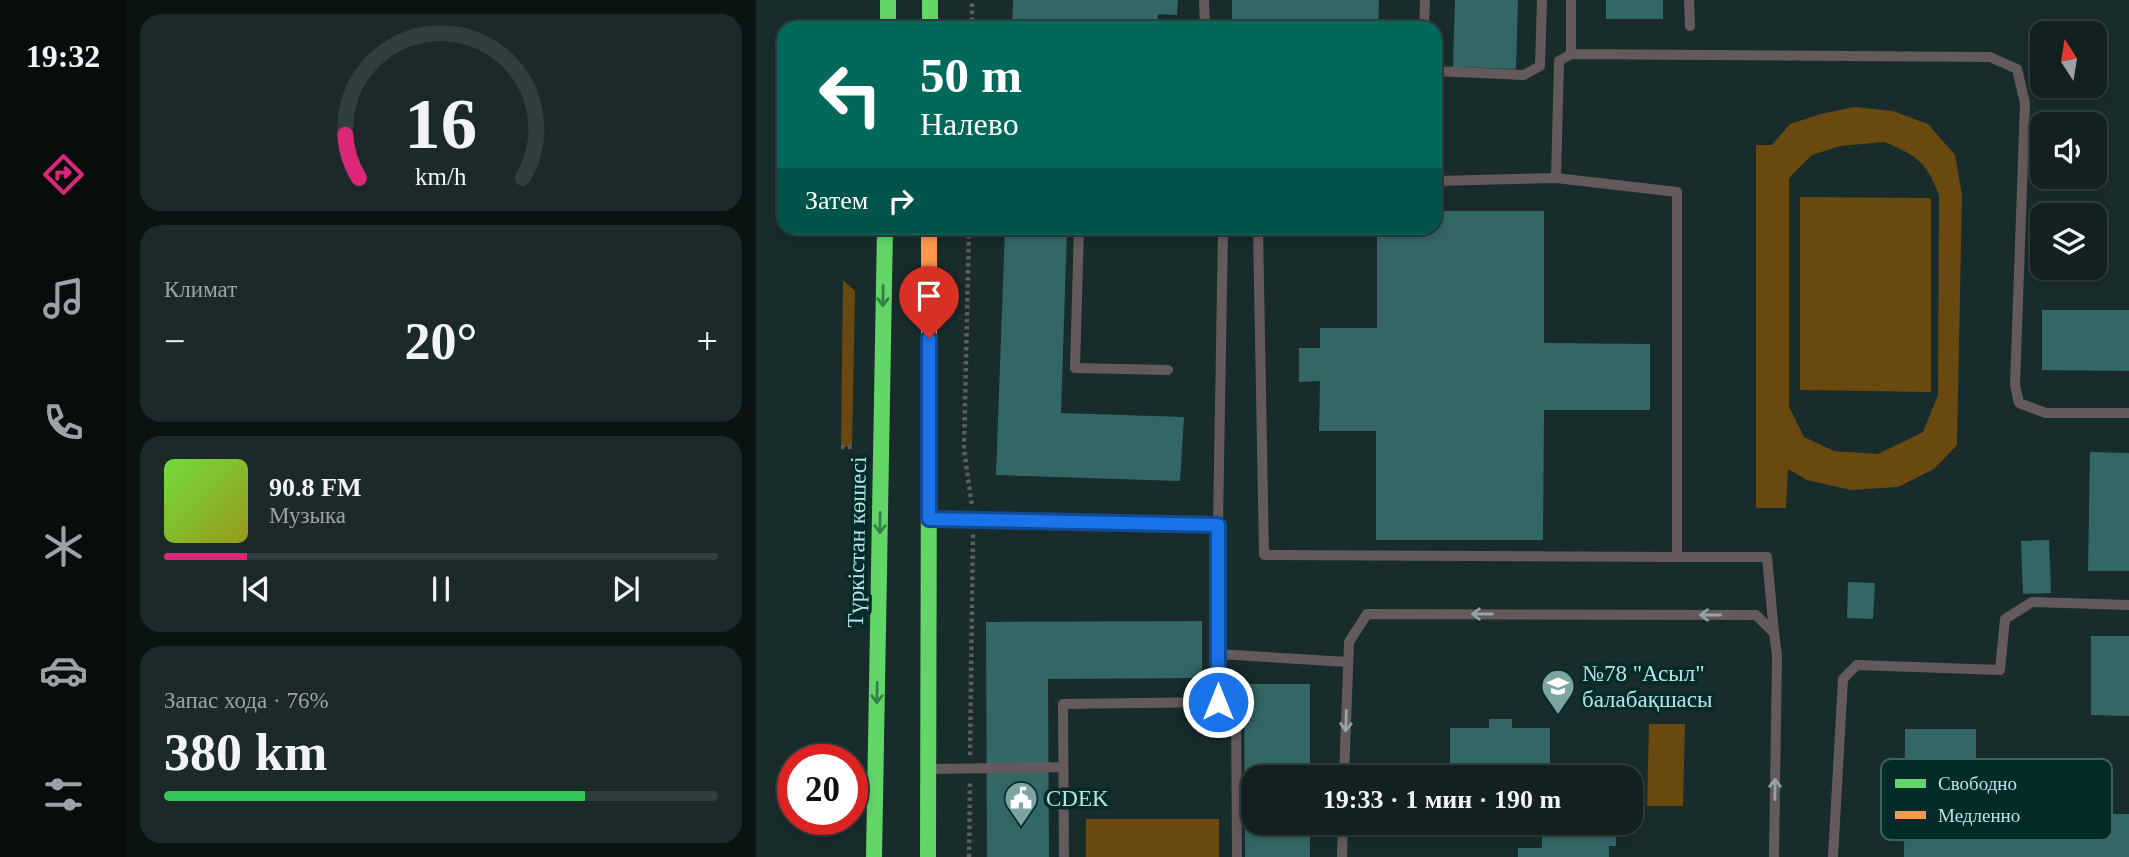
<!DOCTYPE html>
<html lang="ru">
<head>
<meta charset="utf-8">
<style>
	:root { --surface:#122120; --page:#1b2929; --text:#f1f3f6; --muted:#9ca3a5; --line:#313e3e; --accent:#db2777 }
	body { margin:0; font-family:Georgia,serif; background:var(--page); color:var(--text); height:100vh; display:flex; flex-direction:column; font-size:26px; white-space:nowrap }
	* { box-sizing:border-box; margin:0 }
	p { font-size:23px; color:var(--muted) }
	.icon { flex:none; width:38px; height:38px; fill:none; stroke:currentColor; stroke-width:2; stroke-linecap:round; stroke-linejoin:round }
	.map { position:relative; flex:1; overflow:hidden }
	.sheet { display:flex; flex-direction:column; gap:14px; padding:14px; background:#0a1212; width:630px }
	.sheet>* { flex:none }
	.guide { position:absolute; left:21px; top:21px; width:665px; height:214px; border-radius:21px; box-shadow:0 4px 10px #0003,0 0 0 2px var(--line); background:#00695c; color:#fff; overflow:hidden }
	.needle { width:46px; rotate:348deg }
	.tools { position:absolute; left:1274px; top:21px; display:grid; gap:14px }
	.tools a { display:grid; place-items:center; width:77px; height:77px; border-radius:14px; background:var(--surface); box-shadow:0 4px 10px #0003,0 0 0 2px var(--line); font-size:35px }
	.speed { position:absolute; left:21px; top:744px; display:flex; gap:14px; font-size:35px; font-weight:700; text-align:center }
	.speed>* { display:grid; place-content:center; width:91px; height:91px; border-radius:50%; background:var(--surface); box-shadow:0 4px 10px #0003,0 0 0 2px var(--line); line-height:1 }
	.speed .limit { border:10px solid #d22; background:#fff; color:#111 }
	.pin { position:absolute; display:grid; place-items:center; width:60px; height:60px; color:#fff; margin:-72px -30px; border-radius:50% 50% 50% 0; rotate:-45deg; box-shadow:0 0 7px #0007 }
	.pin .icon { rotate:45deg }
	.me { position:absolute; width:77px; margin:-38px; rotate:0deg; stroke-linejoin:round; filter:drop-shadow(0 0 5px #0008) }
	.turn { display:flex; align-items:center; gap:24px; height:147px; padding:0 28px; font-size:32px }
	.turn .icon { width:91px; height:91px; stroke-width:2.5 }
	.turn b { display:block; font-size:49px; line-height:60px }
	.then { display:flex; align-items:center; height:66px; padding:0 28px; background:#0003; gap:14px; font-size:26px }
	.big { font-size:52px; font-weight:700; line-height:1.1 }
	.sheet .card { flex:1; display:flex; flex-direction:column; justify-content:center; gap:10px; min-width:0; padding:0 24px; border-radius:21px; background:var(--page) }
	.sheet .dial { align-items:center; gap:0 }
	.dial svg { height:182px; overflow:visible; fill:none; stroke:var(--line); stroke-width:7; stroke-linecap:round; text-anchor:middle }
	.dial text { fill:var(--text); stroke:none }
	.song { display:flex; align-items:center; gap:21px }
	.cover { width:84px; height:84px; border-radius:10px; background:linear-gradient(135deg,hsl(100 70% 55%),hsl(60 70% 35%)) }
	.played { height:7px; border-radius:4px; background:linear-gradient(90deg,var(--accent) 15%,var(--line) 15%) }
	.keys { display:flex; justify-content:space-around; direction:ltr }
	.heat { display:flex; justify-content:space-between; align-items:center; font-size:38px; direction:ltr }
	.charge { height:10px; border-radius:5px; background:linear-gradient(90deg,#34c759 76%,var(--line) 0) }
	.trip { position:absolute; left:485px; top:765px; width:402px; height:70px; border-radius:21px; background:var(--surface); box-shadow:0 4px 10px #0003,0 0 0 2px var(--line); font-weight:700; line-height:70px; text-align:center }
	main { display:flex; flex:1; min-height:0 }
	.dock { display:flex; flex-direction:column; width:126px; justify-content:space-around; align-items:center; background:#070d0d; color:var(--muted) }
	.dock .icon { width:49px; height:49px }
	.dock .active { color:var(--accent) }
	.dock b { font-size:32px; color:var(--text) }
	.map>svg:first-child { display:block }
</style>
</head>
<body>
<main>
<nav class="dock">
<b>19:32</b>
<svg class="icon active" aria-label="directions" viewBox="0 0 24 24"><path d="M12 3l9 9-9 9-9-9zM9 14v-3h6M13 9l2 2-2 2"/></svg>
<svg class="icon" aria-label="music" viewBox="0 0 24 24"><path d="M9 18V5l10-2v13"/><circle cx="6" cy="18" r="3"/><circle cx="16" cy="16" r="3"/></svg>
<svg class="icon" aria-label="phone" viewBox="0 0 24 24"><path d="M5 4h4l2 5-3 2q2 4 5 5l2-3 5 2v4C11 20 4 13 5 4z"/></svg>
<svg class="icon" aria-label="climate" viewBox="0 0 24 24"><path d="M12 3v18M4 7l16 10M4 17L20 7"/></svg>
<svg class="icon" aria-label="car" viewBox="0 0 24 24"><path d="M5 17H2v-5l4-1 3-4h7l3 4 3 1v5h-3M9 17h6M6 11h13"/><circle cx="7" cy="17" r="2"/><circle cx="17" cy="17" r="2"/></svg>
<svg class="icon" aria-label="filters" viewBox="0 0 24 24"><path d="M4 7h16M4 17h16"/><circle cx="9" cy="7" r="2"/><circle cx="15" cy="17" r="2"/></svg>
</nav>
<section class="sheet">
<div class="card dial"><svg viewBox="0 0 100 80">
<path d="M14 69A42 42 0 1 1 86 69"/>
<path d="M14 69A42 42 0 0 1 8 50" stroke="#db2777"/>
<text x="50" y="56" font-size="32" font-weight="700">16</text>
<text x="50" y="72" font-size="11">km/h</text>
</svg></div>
<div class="card"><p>Климат</p>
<div class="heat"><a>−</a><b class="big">20°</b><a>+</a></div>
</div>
<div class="card">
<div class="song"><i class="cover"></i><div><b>90.8 FM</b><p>Музыка</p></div></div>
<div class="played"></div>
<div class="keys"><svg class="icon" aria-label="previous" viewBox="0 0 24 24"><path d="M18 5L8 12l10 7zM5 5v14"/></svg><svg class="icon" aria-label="pause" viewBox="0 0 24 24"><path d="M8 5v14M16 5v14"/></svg><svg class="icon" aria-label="next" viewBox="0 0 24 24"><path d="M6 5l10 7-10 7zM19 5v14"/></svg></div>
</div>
<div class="card"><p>Запас хода · 76%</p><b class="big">380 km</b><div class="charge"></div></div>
</section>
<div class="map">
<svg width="1373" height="857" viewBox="0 0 1373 857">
	<rect width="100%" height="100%" fill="#182c2b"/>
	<path fill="#69490f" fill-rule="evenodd" d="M 1098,107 L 1137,111 L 1172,124 L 1199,155 L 1206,195 L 1201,445 L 1178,469 L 1142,487 L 1095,490 L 1051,480 L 1032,469 L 1030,508 L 1000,508 L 1000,145 L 1016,145 L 1034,124 L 1065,114 ZM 1128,142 C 1160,155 1170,161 1183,195 L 1182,395 L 1167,432 L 1122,454 L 1078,451 L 1048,437 L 1033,407 L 1033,178 L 1056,155 L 1084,146 Z
		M 1044,197 L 1175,198 L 1175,392 L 1044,390 Z
		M 87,280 L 99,291 L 96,447 L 85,447 Z
		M 893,724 L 929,724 L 927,806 L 891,806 Z
		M 330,819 L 463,819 L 463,857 L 330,857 Z"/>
	<path fill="#336766" d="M 257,0 L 422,0 L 421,15 L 402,14 L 401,28 L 256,28 Z
		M 476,0 L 623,0 L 622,28 L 476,28 Z
		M 699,0 L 762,0 L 760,69 L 697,67 Z
		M 850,0 L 907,0 L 907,19 L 850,19 Z
		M 679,211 L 788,211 L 788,343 L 894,344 L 894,410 L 788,410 L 787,540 L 620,540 L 620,431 L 563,431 L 564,381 L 543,382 L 543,348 L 564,348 L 564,328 L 621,328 L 621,228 L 679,228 Z
		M 249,228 L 311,228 L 305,413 L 428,417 L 424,481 L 240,475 Z
		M 1286,310 L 1373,310 L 1373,371 L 1286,370 Z
		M 1334,452 L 1373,453 L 1373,571 L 1332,571 Z
		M 1293,540 L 1295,593 L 1267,594 L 1265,541 Z
		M 1092,582 L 1119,583 L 1117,619 L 1091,618 Z
		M 446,621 L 446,678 L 292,679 L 293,857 L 231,857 L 230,622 Z
		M 1335,636 L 1373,636 L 1373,716 L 1335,715 Z
		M 488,684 L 554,684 L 554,777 L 497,777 L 497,822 L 554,822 L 554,857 L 489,857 Z
		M 733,719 L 756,719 L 756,728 L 794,728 L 794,777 L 683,777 L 683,768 L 694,768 L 694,728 L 733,728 Z
		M 1149,729 L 1220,729 L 1220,813 L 1373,814 L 1373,857 L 1148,857 Z
		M 746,822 L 853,822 L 853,830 L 860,830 L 860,846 L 853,846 L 853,857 L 762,857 L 762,848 L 786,848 L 786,834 L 746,834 Z"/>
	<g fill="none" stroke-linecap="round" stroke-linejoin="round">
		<path stroke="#5e5d5e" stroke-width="4.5" stroke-dasharray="3.5 3.5" stroke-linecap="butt" d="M 216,28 L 216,0
			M 213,228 L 208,449 L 216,506
			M 85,447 L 96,447
			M 214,755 L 217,532
			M 213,857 L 214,781"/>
		<path stroke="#64595b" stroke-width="10" d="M 448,0 L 449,28
			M 933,0 L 934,26
			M 668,28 L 669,0
			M 815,54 L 815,0
			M 679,71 L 768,75 L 784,66 L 786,0
			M 800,178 L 803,61 L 815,54 L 1234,57 L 1261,69 L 1269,103 L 1259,385 L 1263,403 L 1290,413 L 1373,413
			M 323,228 L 319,368 L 412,370
			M 502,228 L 508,555 L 921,557 L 921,192 L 800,178 L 679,181
			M 173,519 L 462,525 L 467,228
			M 462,525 L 462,702
			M 921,557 L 1011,557 L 1018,633
			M 462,654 L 591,662
			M 172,769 L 307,767
			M 588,777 L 593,642 L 611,614 L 1000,615 L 1018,633 L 1021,655 L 1018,857
			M 308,857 L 307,704 L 462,702 L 480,703 L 481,857
			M 586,857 L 587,822
			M 1077,857 L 1087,679 L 1101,665 L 1244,670 L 1249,619 L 1276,602 L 1373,605"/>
		<path stroke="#63d668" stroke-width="16" d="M 132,0 L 132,28
			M 174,0 L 174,28
			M 118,857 L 129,228
			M 172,857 L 173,427"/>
		<path stroke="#ff974d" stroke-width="16" d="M 173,427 L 173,228"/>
	</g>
	<defs><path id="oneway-shaft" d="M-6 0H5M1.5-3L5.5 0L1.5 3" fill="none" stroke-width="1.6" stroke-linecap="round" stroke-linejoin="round" transform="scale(1.75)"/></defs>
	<g stroke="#348048">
		<use href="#oneway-shaft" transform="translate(127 296) rotate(91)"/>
		<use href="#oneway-shaft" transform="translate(124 523) rotate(91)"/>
		<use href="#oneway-shaft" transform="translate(121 693) rotate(91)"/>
	</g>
	<g stroke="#90a6a6">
		<use href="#oneway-shaft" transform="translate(726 614) rotate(-180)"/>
		<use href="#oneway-shaft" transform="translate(954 615) rotate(-180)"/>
		<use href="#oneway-shaft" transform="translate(590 721) rotate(92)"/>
		<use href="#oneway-shaft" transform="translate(1019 789) rotate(-89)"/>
	</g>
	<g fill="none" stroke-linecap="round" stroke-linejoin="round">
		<defs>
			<path id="route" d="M 173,338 L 173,519 L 462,525 L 462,702"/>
		</defs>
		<use href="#route" stroke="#114b97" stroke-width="18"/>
		<use href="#route" stroke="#1a73e8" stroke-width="12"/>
	</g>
	<defs>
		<symbol id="school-pin" viewBox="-11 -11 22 30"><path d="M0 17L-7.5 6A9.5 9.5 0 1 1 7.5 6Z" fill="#7da4a3" stroke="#042a29"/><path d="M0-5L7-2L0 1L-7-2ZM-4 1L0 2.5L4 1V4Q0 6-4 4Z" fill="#fff"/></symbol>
		<symbol id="civic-pin" viewBox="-11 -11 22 30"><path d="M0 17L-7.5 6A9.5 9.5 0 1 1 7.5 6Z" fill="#7da4a3" stroke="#042a29"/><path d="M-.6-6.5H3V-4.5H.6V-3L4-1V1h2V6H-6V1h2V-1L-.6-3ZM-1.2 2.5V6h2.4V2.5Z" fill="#fff"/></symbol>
	</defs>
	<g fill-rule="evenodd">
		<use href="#school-pin" x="783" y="667" width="38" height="52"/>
		<use href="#civic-pin" x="246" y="779" width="38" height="52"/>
	</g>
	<g text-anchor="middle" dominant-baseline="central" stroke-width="7" stroke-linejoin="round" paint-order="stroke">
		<g font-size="23" fill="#b4e5e4" stroke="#042a29">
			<text transform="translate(101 542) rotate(-89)">Түркістан көшесі</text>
		</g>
		<g font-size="23" fill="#b4e5e4" stroke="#042a29" text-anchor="start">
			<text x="826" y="673">№78 "Асыл"<tspan x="826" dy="26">балабақшасы</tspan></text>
			<text x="290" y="798">CDEK</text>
		</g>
	</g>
	<rect x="1125" y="759" width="231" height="81" rx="10" fill="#042a29" stroke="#396261" stroke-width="2"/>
	<rect x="1139" y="779" width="31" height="9" fill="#63d668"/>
	<rect x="1139" y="811" width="31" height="8" fill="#ff974d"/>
	<g font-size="19" fill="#b4e5e4">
		<text x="1182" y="790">Свободно</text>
		<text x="1182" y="822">Медленно</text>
	</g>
</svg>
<div class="tools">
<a><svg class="needle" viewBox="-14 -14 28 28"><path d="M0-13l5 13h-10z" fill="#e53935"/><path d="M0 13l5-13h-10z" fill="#9ca3a5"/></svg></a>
<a><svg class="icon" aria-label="sound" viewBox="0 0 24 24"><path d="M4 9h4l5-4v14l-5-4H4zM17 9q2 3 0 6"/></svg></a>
<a><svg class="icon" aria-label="layers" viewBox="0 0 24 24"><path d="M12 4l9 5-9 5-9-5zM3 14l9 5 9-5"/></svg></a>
</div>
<div class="speed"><div class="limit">20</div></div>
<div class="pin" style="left:173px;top:338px;background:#d93025"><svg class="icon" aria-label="arrive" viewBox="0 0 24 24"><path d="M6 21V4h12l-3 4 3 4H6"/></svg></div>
<svg class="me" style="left:462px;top:702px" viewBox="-20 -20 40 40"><circle r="17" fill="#1a73e8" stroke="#fff" stroke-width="3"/><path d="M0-11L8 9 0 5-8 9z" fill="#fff"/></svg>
<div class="trip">19:33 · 1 мин · 190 m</div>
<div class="guide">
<div class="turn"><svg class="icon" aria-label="left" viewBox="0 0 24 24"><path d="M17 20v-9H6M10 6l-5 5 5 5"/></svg><div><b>50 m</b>Налево</div></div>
<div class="then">Затем<svg class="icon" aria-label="right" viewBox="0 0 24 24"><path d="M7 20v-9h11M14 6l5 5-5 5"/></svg></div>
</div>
</div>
</main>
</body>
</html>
